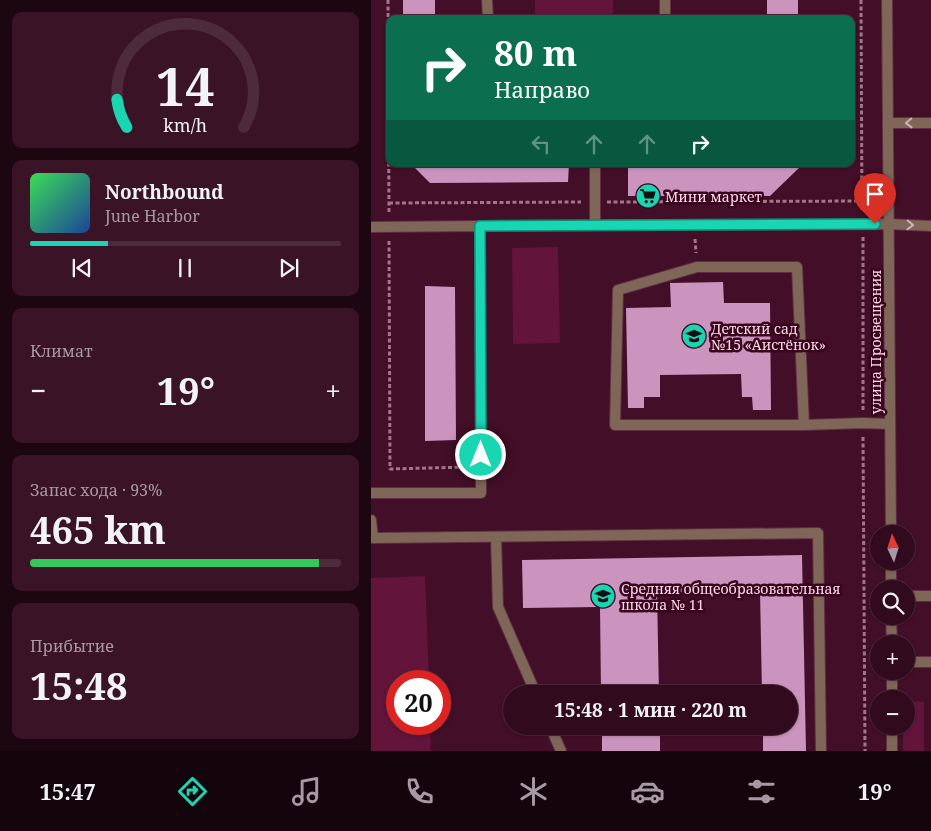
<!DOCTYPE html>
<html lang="ru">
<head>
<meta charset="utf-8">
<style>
	:root { --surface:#320a1e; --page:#3a1327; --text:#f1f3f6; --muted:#a89aa4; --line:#4d2b3c; --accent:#1ad5b2 }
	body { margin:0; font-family:"Noto Serif",serif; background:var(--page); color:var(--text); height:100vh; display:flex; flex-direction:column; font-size:19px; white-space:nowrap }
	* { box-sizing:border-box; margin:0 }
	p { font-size:16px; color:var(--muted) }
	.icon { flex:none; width:28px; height:28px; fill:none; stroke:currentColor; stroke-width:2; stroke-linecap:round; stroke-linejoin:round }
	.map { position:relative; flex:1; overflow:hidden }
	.details { display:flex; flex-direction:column; gap:12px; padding:12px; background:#1c0610; width:371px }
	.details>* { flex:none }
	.guide { position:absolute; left:15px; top:15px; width:469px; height:152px; border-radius:10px; box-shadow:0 1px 4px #0004,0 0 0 1px var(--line); background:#0b6e4f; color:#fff; overflow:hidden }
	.needle { width:32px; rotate:356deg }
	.tools { position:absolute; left:499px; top:525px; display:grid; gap:10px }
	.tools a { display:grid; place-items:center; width:45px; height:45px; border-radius:50%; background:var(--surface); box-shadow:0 1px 4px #0004,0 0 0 1px var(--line); font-size:25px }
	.speed { position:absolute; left:15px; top:670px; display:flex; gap:10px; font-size:25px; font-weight:700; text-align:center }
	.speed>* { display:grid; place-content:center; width:65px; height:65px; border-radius:50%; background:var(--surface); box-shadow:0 1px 4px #0004,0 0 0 1px var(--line); line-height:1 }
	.speed .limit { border:8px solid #d22; background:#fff; color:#111 }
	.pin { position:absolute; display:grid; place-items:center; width:42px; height:42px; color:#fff; margin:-51px -21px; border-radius:50% 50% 50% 0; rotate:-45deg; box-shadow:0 0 5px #0007 }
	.pin .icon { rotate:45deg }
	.me { position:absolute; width:55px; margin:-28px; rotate:0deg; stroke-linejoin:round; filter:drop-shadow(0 0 4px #0008) }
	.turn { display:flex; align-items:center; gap:18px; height:105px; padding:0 25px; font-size:22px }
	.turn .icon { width:65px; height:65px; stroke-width:2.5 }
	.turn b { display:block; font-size:35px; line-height:42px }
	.lanes { display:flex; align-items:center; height:48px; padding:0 25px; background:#0003; justify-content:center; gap:25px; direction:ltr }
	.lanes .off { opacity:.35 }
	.big { font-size:38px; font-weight:700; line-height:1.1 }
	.details .tile { flex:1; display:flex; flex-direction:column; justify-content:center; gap:8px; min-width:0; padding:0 18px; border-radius:10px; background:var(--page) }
	.details .dial { align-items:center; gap:0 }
	.dial svg { height:130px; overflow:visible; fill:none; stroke:var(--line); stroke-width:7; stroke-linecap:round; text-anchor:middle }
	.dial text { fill:var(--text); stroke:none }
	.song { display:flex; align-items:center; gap:15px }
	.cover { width:60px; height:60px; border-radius:8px; background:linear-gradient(135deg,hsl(130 70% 55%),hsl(220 70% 35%)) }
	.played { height:5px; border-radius:2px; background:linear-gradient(90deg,var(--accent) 25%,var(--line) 25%) }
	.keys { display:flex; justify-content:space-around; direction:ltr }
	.heat { display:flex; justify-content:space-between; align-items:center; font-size:28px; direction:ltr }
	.charge { height:8px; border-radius:4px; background:linear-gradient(90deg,#34c759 93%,var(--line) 0) }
	.trip { position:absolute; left:132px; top:685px; width:295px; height:50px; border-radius:25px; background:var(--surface); box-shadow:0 1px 4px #0004,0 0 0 1px var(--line); font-weight:700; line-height:50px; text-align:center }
	.tabs { display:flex; height:80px; justify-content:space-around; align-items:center; background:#14040c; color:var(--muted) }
	.tabs .icon { width:35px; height:35px }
	.tabs .active { color:var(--accent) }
	.tabs b { font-size:22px; color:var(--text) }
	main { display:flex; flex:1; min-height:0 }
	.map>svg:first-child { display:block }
</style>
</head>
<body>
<main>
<section class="details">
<div class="tile dial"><svg viewBox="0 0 100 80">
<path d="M14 69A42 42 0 1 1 86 69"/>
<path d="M14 69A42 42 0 0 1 8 52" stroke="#1ad5b2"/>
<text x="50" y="56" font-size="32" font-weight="700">14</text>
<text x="50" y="72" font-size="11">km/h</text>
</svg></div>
<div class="tile">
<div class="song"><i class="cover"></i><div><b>Northbound</b><p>June Harbor</p></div></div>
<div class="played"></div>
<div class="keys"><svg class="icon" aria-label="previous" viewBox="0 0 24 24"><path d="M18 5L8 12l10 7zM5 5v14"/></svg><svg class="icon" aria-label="pause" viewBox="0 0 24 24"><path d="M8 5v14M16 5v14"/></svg><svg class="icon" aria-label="next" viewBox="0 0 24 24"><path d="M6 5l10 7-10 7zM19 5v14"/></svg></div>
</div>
<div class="tile"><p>Климат</p>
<div class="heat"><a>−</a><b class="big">19°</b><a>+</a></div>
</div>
<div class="tile"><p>Запас хода · 93%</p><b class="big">465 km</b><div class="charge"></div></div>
<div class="tile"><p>Прибытие</p><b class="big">15:48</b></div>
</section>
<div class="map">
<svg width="560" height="751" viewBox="0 0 560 751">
	<rect width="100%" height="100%" fill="#430e28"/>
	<path fill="#62143b" d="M 164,0 L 242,0 L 242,19 L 164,19 Z
		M 187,247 L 189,343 L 142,344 L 141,248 Z
		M 54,576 L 58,681 L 26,681 L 26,724 L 59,724 L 60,751 L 0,751 L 0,578 Z
		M 535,701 L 553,702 L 553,751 L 532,751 L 532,726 L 535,726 Z"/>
	<path fill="#ca94be" d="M 32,0 L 64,0 L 64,19 L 32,19 Z
		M 396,0 L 427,0 L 427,19 L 396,19 Z
		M 40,164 L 198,164 L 197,182 L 59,183 Z
		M 378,164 L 432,164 L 399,196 L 257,196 L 257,165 L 377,165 Z
		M 352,282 L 353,303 L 399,303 L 400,410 L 382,410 L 381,397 L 371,397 L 370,374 L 289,375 L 289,397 L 273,397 L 273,408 L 257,408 L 255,308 L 300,307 L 299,283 Z
		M 54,286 L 84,287 L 85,440 L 54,441 Z
		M 431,555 L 435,751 L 392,751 L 392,726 L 419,726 L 419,694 L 391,694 L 389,591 L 286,593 L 288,694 L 230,694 L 229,607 L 152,608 L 151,560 Z
		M 231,726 L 289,726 L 289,751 L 231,751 Z"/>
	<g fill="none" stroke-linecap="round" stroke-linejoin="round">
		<defs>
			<path id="service" d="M 116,0 L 117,19
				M 294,0 L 294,19
				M 517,123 L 560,123
				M 224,164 L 224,225
				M 0,227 L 109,226
				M 433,425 L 426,267 L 326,267 L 247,290 L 244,425 L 433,425 L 492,423 L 519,424
				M 0,493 L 110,493 L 109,226 L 517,224 L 560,226
				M 0,520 L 2,538 L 447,533 L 450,751
				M 125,537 L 127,607 L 165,694
				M 535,596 L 560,596
				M 535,662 L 560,662
				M 179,726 L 190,751"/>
			<path id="minor" d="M 516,0 L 520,534
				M 520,561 L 520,589
				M 520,616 L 521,644
				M 521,671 L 521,699
				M 521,726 L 521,751"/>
		</defs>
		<use href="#service" stroke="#612e46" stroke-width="12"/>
		<use href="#minor" stroke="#612e46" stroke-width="12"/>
		<path stroke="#a27689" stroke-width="3" stroke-dasharray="4 2.5" stroke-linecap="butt" d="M 17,0 L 18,214
			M 490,0 L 491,210
			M 236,202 L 491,201
			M 18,203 L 210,202
			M 492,237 L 492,410
			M 324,239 L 325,253
			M 18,241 L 19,469 L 97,467
			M 492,437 L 494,751"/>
		<use href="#service" stroke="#7f6758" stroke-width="10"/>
		<use href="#minor" stroke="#7f6758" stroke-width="10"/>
	</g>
	<defs><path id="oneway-chevron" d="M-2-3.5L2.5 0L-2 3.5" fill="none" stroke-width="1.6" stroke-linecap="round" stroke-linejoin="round" transform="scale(1.25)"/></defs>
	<g stroke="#d1b1b4">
		<use href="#oneway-chevron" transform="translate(538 123) rotate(179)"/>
		<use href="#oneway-chevron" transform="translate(539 225) rotate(2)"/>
	</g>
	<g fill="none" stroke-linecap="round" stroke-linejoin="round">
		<defs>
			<path id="route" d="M 110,455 L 109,226 L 504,224"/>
		</defs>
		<use href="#route" stroke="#118a74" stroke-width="12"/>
		<use href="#route" stroke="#1ad5b2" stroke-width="9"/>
	</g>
	<defs>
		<symbol id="supermarket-disc" viewBox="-11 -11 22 22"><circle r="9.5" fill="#1ad5b2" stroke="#38041e"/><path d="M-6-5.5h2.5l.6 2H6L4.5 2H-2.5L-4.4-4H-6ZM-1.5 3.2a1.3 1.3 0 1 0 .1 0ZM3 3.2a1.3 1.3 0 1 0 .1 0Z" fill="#111"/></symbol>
		<symbol id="school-disc" viewBox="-11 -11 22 22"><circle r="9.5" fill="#1ad5b2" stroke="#38041e"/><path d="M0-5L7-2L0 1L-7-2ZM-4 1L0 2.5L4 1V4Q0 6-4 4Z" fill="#111"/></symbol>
	</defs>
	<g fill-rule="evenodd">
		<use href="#supermarket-disc" x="263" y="182" width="28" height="28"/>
		<use href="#school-disc" x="309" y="322" width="28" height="28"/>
		<use href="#school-disc" x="218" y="582" width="28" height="28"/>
	</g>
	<g text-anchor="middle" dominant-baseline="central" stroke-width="5" stroke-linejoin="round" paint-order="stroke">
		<g font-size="14" fill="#fdd9e6" stroke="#38041e" text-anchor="start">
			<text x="294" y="196">Мини маркет</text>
			<text x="340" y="328">Детский сад<tspan x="340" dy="16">№15 «Аистёнок»</tspan></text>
			<text x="250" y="588">Средняя общеобразовательная<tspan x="250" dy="16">школа № 11</tspan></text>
		</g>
		<g font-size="14" fill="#fdd9e6" stroke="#38041e">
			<text transform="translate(504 342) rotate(-90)">улица Просвещения</text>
		</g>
	</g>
</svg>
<div class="tools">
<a><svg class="needle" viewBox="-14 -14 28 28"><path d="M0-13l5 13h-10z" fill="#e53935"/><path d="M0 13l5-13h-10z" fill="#a89aa4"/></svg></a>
<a><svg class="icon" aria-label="search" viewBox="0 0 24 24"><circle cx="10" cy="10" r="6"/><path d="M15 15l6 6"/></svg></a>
<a>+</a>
<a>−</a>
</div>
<div class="speed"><div class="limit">20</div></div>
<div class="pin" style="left:504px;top:224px;background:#d93025"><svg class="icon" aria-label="arrive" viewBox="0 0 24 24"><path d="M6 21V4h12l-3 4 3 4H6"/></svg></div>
<svg class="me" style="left:110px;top:455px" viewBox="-20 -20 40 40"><circle r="17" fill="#1ad5b2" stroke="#fff" stroke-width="3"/><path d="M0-11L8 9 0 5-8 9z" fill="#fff"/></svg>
<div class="trip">15:48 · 1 мин · 220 m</div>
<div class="guide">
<div class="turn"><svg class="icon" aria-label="right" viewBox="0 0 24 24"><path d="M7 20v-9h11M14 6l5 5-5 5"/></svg><div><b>80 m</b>Направо</div></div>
<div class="lanes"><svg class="icon off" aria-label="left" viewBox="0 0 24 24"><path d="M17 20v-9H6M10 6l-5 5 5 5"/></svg><svg class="icon off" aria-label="ahead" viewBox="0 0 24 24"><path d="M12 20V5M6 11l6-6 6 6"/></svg><svg class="icon off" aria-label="ahead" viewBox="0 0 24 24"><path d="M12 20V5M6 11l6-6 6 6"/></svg><svg class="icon" aria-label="right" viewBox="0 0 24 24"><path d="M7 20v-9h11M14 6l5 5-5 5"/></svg></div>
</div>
</div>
</main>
<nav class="tabs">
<b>15:47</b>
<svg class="icon active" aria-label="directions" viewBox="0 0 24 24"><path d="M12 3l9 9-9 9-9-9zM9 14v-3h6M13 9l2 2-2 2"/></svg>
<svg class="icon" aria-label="music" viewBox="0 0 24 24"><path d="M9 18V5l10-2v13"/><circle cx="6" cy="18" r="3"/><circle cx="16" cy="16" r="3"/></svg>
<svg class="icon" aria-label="phone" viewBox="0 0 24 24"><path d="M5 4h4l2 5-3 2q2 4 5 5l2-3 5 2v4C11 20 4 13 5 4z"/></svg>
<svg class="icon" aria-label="climate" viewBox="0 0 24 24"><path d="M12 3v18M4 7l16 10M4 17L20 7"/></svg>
<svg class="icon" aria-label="car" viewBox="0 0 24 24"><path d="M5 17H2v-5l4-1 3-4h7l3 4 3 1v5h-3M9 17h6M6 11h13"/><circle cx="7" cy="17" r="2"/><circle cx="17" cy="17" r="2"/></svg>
<svg class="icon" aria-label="filters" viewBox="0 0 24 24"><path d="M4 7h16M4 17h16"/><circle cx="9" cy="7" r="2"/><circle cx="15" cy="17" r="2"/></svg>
<b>19°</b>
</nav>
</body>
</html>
